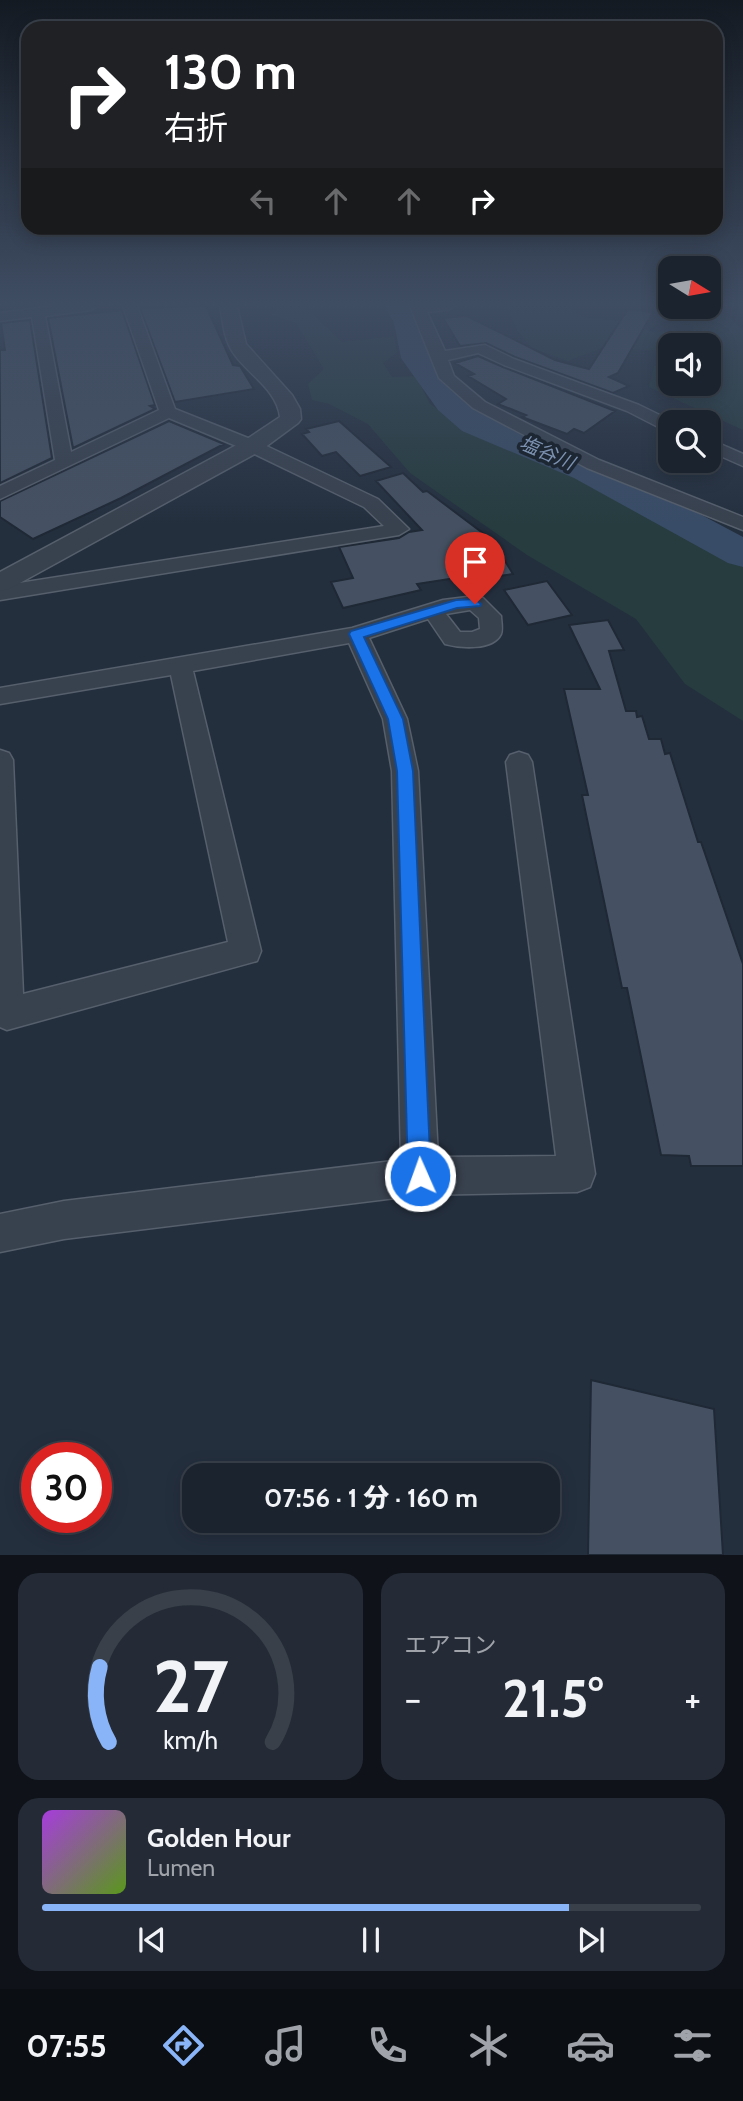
<!DOCTYPE html>
<html lang="ja">
<head>
<meta charset="utf-8">
<style>
	:root { --surface:#1b232e; --page:#242b36; --text:#f1f3f6; --muted:#a0a4aa; --line:#39404a; --accent:#8ab4f8 }
	body { margin:0; font-family:Cabin,"Noto Sans JP",sans-serif; background:var(--page); color:var(--text); height:100vh; display:flex; flex-direction:column; font-size:26px; white-space:nowrap }
	* { box-sizing:border-box; margin:0 }
	p { font-size:23px; color:var(--muted) }
	.icon { flex:none; width:38px; height:38px; fill:none; stroke:currentColor; stroke-width:2; stroke-linecap:round; stroke-linejoin:round }
	.map { position:relative; height:1555px; overflow:hidden }
	.drawer { display:flex; flex-direction:column; gap:18px; padding:18px; background:#0f1319; flex:1 }
	.drawer>* { flex:none }
	.hud { position:absolute; left:21px; top:21px; width:702px; height:214px; border-radius:21px; box-shadow:0 4px 18px #0003,0 0 0 2px var(--line); background:#202124; color:#fff; overflow:hidden }
	.needle { width:46px; rotate:101deg }
	.tools { position:absolute; left:658px; top:256px; display:grid; gap:14px }
	.tools a { display:grid; place-items:center; width:63px; height:63px; border-radius:14px; background:var(--surface); box-shadow:0 4px 18px #0003,0 0 0 2px var(--line); font-size:35px }
	.speed { position:absolute; left:21px; top:1442px; display:flex; gap:14px; font-size:35px; font-weight:700; text-align:center }
	.speed>* { display:grid; place-content:center; width:91px; height:91px; border-radius:50%; background:var(--surface); box-shadow:0 4px 18px #0003,0 0 0 2px var(--line); line-height:1 }
	.speed .limit { border:10px solid #d22; background:#fff; color:#111 }
	.pin { position:absolute; display:grid; place-items:center; width:60px; height:60px; color:#fff; margin:-72px -30px; border-radius:50% 50% 50% 0; rotate:-45deg; box-shadow:0 0 7px #0007 }
	.pin .icon { rotate:45deg }
	.me { position:absolute; width:77px; margin:-38px; rotate:358deg; stroke-linejoin:round; filter:drop-shadow(0 0 5px #0008) }
	.turn { display:flex; align-items:center; gap:24px; height:147px; padding:0 28px; font-size:32px }
	.turn .icon { width:91px; height:91px; stroke-width:2.5 }
	.turn b { display:block; font-size:49px; line-height:60px }
	.lanes { display:flex; align-items:center; height:66px; padding:0 28px; background:#0003; justify-content:center; gap:35px; direction:ltr }
	.lanes .off { opacity:.35 }
	.big { font-size:52px; font-weight:800; line-height:1.1 }
	.drawer .tile { flex:1; display:flex; flex-direction:column; justify-content:center; gap:10px; min-width:0; padding:0 24px; border-radius:21px; background:var(--page) }
	.drawer .dial { align-items:center; gap:0 }
	.dial svg { height:182px; overflow:visible; fill:none; stroke:var(--line); stroke-width:7; stroke-linecap:round; text-anchor:middle }
	.dial text { fill:var(--text); stroke:none }
	.song { display:flex; align-items:center; gap:21px }
	.cover { width:84px; height:84px; border-radius:10px; background:linear-gradient(135deg,hsl(280 70% 55%),hsl(90 70% 35%)) }
	.played { height:7px; border-radius:4px; background:linear-gradient(90deg,var(--accent) 80%,var(--line) 80%) }
	.keys { display:flex; justify-content:space-around; direction:ltr }
	.heat { display:flex; justify-content:space-between; align-items:center; font-size:38px; direction:ltr }
	.drawer .tiles { flex:1; display:grid; gap:18px; grid-template-columns:1fr 1fr }
	.tile:last-child { grid-column:span 2 }
	.trip { position:absolute; left:182px; top:1463px; width:378px; height:70px; border-radius:21px; background:var(--surface); box-shadow:0 4px 18px #0003,0 0 0 2px var(--line); font-weight:800; line-height:70px; text-align:center }
	.dock { display:flex; height:112px; justify-content:space-around; align-items:center; background:#0b0e12; color:var(--muted) }
	.dock .icon { width:49px; height:49px }
	.dock .selected { color:var(--accent) }
	.dock b { font-size:32px; color:var(--text) }
	.map>svg:first-child { display:block }
</style>
</head>
<body>
<div class="map">
<svg width="743" height="1555" viewBox="0 0 743 1555">
	<rect width="100%" height="100%" fill="#242f3e"/>
	<path fill="#263c3f" d="M 281,306 L 304,306 L 342,342 L 394,336 L 397,352 L 383,363 L 392,377 L 416,376 L 430,404 L 468,429 L 517,447 L 605,488 L 743,567 L 743,721 L 685,684 L 636,619 L 527,555 L 410,473 L 368,424 L 329,404 L 312,400 L 308,384 L 324,369 L 296,323 L 272,315 Z
		M 506,306 L 570,306 L 582,317 L 638,323 L 648,331 L 692,334 L 693,325 L 670,306 L 715,306 L 743,330 L 743,430 L 649,387 L 654,366 L 670,361 L 670,383 L 709,383 L 709,345 L 670,345 L 670,351 L 601,348 L 568,361 L 532,348 L 517,330 Z"/>
	<g fill="none" stroke-linecap="round" stroke-linejoin="round">
		<path fill="#394c67" fill-rule="evenodd" d="M 385,306 L 414,306 L 424,323 L 433,357 L 462,396 L 488,415 L 602,462 L 743,537 L 743,567 L 728,563 L 574,478 L 462,431 L 438,410 L 401,358 L 394,323 Z"/>
	</g>
	<path fill="#455162" stroke="#1f2835" stroke-width="2" d="M 206,306 L 233,365 L 240,366 L 254,389 L 175,402 L 140,308 Z
		M 628,309 L 653,312 L 618,373 L 609,377 L 629,386 L 613,393 L 515,357 L 486,343 L 460,346 L 443,318 L 467,316 L 555,360 L 589,369 Z
		M 122,310 L 155,405 L 150,406 L 155,409 L 73,448 L 48,318 Z
		M 30,320 L 52,458 L 0,483 L 0,350 L 5,350 L 1,323 Z
		M 478,356 L 503,367 L 615,411 L 584,433 L 574,429 L 567,434 L 522,417 L 526,415 L 498,404 L 506,399 L 468,376 L 474,374 L 455,363 Z
		M 169,421 L 224,444 L 121,498 L 33,539 L 0,517 L 0,501 Z
		M 339,421 L 391,467 L 360,476 L 336,452 L 322,456 L 302,434 L 309,432 L 306,429 Z
		M 403,473 L 423,492 L 427,491 L 492,540 L 513,574 L 478,579 L 475,575 L 417,584 L 421,590 L 343,608 L 331,582 L 353,578 L 339,547 L 399,538 L 409,532 L 422,530 L 376,481 Z
		M 547,581 L 572,615 L 528,625 L 504,590 Z
		M 608,620 L 624,650 L 609,651 L 626,711 L 636,711 L 637,717 L 642,716 L 649,739 L 661,739 L 665,754 L 670,753 L 698,842 L 701,842 L 743,964 L 743,1166 L 691,1166 L 689,1156 L 661,1155 L 627,988 L 622,988 L 582,795 L 588,795 L 564,689 L 600,689 L 569,625 Z
		M 591,1380 L 714,1409 L 723,1555 L 588,1555 Z"/>
	<g fill="none" stroke-linecap="round" stroke-linejoin="round">
		<defs>
			<path id="minor" d="M 54,306 L 98,306 L 91,310 L 45,316 L 71,452 L 159,410 L 123,306 L 137,306 L 175,409 L 258,442 L 378,499 L 409,529 L 399,535 L 0,600 L 0,586 L 384,526 L 364,507 L 246,450 L 169,418 L 0,499 L 0,486 L 55,460 L 32,317 L 0,321 L 0,313 Z
				M 410,306 L 455,306 L 448,310 L 427,312 L 445,351 L 485,345 L 514,359 L 639,405 L 674,422 L 670,422 L 670,431 L 664,430 L 627,411 L 504,365 L 478,353 L 448,360 L 454,376 L 485,402 L 599,460 L 743,517 L 743,530 L 587,468 L 473,408 L 439,378 Z
				M 709,439 L 743,454 L 743,466 L 709,451 Z
				M 475,596 L 483,598 L 501,616 C 501,621 503,629 501,634 C 493,651 460,648 445,644 L 428,619 L 369,638 L 407,719 L 418,771 L 438,1157 L 556,1156 L 506,762 L 510,755 L 519,752 L 528,755 L 532,762 L 595,1174 L 590,1187 L 577,1192 L 420,1195 L 64,1239 L 0,1252 L 0,1214 L 64,1201 L 401,1160 L 392,771 L 383,719 L 349,643 L 193,671 L 261,951 L 257,961 L 7,1030 L 0,1027 L 0,750 L 9,753 L 13,760 L 23,994 L 228,942 L 171,675 L 0,704 L 0,688 L 352,628 L 443,600 ZM 470,610 L 479,618 L 480,629 L 472,632 L 460,632 L 446,614 Z"/>
			<path id="tertiary" d="M 220,306 L 237,306 L 246,344 L 292,395 L 300,409 L 301,419 L 298,423 L 260,451 L 9,589 L 0,591 L 0,572 L 244,441 L 280,417 C 277,390 249,375 234,354 C 224,340 223,323 220,306 Z"/>
		</defs>
		<use href="#minor" stroke="#565f6c" stroke-width="3"/>
		<use href="#tertiary" stroke="#565f6c" stroke-width="3"/>
		<use href="#minor" fill="#38414e" fill-rule="evenodd"/>
		<use href="#tertiary" fill="#38414e" fill-rule="evenodd"/>
	</g>
	<linearGradient id="sky" x2="0" y2="1"><stop stop-color="#141a22"/><stop offset="0.58" stop-color="#3f4d63"/><stop offset="1" stop-color="#3f4d63" stop-opacity="0"/></linearGradient>
	<rect width="743" height="524" fill="url(#sky)"/>
	<path fill="#1a73e8" stroke="#114b97" stroke-width="2" d="M 475,599 L 481,604 L 480,606 L 457,608 L 364,637 L 403,719 L 413,771 L 431,1176 L 428,1184 L 420,1187 L 412,1184 L 408,1176 L 397,771 L 388,719 L 349,634 L 351,631 L 456,600 Z"/>
	<g text-anchor="middle" dominant-baseline="central" stroke-width="7" stroke-linejoin="round" paint-order="stroke">
		<g font-size="19" font-style="italic" fill="#7c92b1" stroke="#1d2633">
			<text transform="translate(547 453) rotate(23)">塩谷川</text>
		</g>
	</g>
</svg>
<div class="tools">
<a><svg class="needle" viewBox="-14 -14 28 28"><path d="M0-13l5 13h-10z" fill="#e53935"/><path d="M0 13l5-13h-10z" fill="#a0a4aa"/></svg></a>
<a><svg class="icon" aria-label="sound" viewBox="0 0 24 24"><path d="M4 9h4l5-4v14l-5-4H4zM17 9q2 3 0 6"/></svg></a>
<a><svg class="icon" aria-label="search" viewBox="0 0 24 24"><circle cx="10" cy="10" r="6"/><path d="M15 15l6 6"/></svg></a>
</div>
<div class="speed"><div class="limit">30</div></div>
<div class="pin" style="left:475px;top:604px;background:#d93025"><svg class="icon" aria-label="arrive" viewBox="0 0 24 24"><path d="M6 21V4h12l-3 4 3 4H6"/></svg></div>
<svg class="me" style="left:420px;top:1176px" viewBox="-20 -20 40 40"><circle r="17" fill="#1a73e8" stroke="#fff" stroke-width="3"/><path d="M0-11L8 9 0 5-8 9z" fill="#fff"/></svg>
<div class="trip">07:56 · 1 分 · 160 m</div>
<div class="hud">
<div class="turn"><svg class="icon" aria-label="right" viewBox="0 0 24 24"><path d="M7 20v-9h11M14 6l5 5-5 5"/></svg><div><b>130 m</b>右折</div></div>
<div class="lanes"><svg class="icon off" aria-label="left" viewBox="0 0 24 24"><path d="M17 20v-9H6M10 6l-5 5 5 5"/></svg><svg class="icon off" aria-label="ahead" viewBox="0 0 24 24"><path d="M12 20V5M6 11l6-6 6 6"/></svg><svg class="icon off" aria-label="ahead" viewBox="0 0 24 24"><path d="M12 20V5M6 11l6-6 6 6"/></svg><svg class="icon" aria-label="right" viewBox="0 0 24 24"><path d="M7 20v-9h11M14 6l5 5-5 5"/></svg></div>
</div>
</div>
<section class="drawer">
<div class="tiles">
<div class="tile dial"><svg viewBox="0 0 100 80">
<path d="M14 69A42 42 0 1 1 86 69"/>
<path d="M14 69A42 42 0 0 1 10 36" stroke="#8ab4f8"/>
<text x="50" y="56" font-size="32" font-weight="700">27</text>
<text x="50" y="72" font-size="11">km/h</text>
</svg></div>
<div class="tile"><p>エアコン</p>
<div class="heat"><a>−</a><b class="big">21.5°</b><a>+</a></div>
</div>
<div class="tile">
<div class="song"><i class="cover"></i><div><b>Golden Hour</b><p>Lumen</p></div></div>
<div class="played"></div>
<div class="keys"><svg class="icon" aria-label="previous" viewBox="0 0 24 24"><path d="M18 5L8 12l10 7zM5 5v14"/></svg><svg class="icon" aria-label="pause" viewBox="0 0 24 24"><path d="M8 5v14M16 5v14"/></svg><svg class="icon" aria-label="next" viewBox="0 0 24 24"><path d="M6 5l10 7-10 7zM19 5v14"/></svg></div>
</div>
</div>
</section>
<nav class="dock">
<b>07:55</b>
<svg class="icon selected" aria-label="directions" viewBox="0 0 24 24"><path d="M12 3l9 9-9 9-9-9zM9 14v-3h6M13 9l2 2-2 2"/></svg>
<svg class="icon" aria-label="music" viewBox="0 0 24 24"><path d="M9 18V5l10-2v13"/><circle cx="6" cy="18" r="3"/><circle cx="16" cy="16" r="3"/></svg>
<svg class="icon" aria-label="phone" viewBox="0 0 24 24"><path d="M5 4h4l2 5-3 2q2 4 5 5l2-3 5 2v4C11 20 4 13 5 4z"/></svg>
<svg class="icon" aria-label="climate" viewBox="0 0 24 24"><path d="M12 3v18M4 7l16 10M4 17L20 7"/></svg>
<svg class="icon" aria-label="car" viewBox="0 0 24 24"><path d="M5 17H2v-5l4-1 3-4h7l3 4 3 1v5h-3M9 17h6M6 11h13"/><circle cx="7" cy="17" r="2"/><circle cx="17" cy="17" r="2"/></svg>
<svg class="icon" aria-label="filters" viewBox="0 0 24 24"><path d="M4 7h16M4 17h16"/><circle cx="9" cy="7" r="2"/><circle cx="15" cy="17" r="2"/></svg>
</nav>
</body>
</html>
